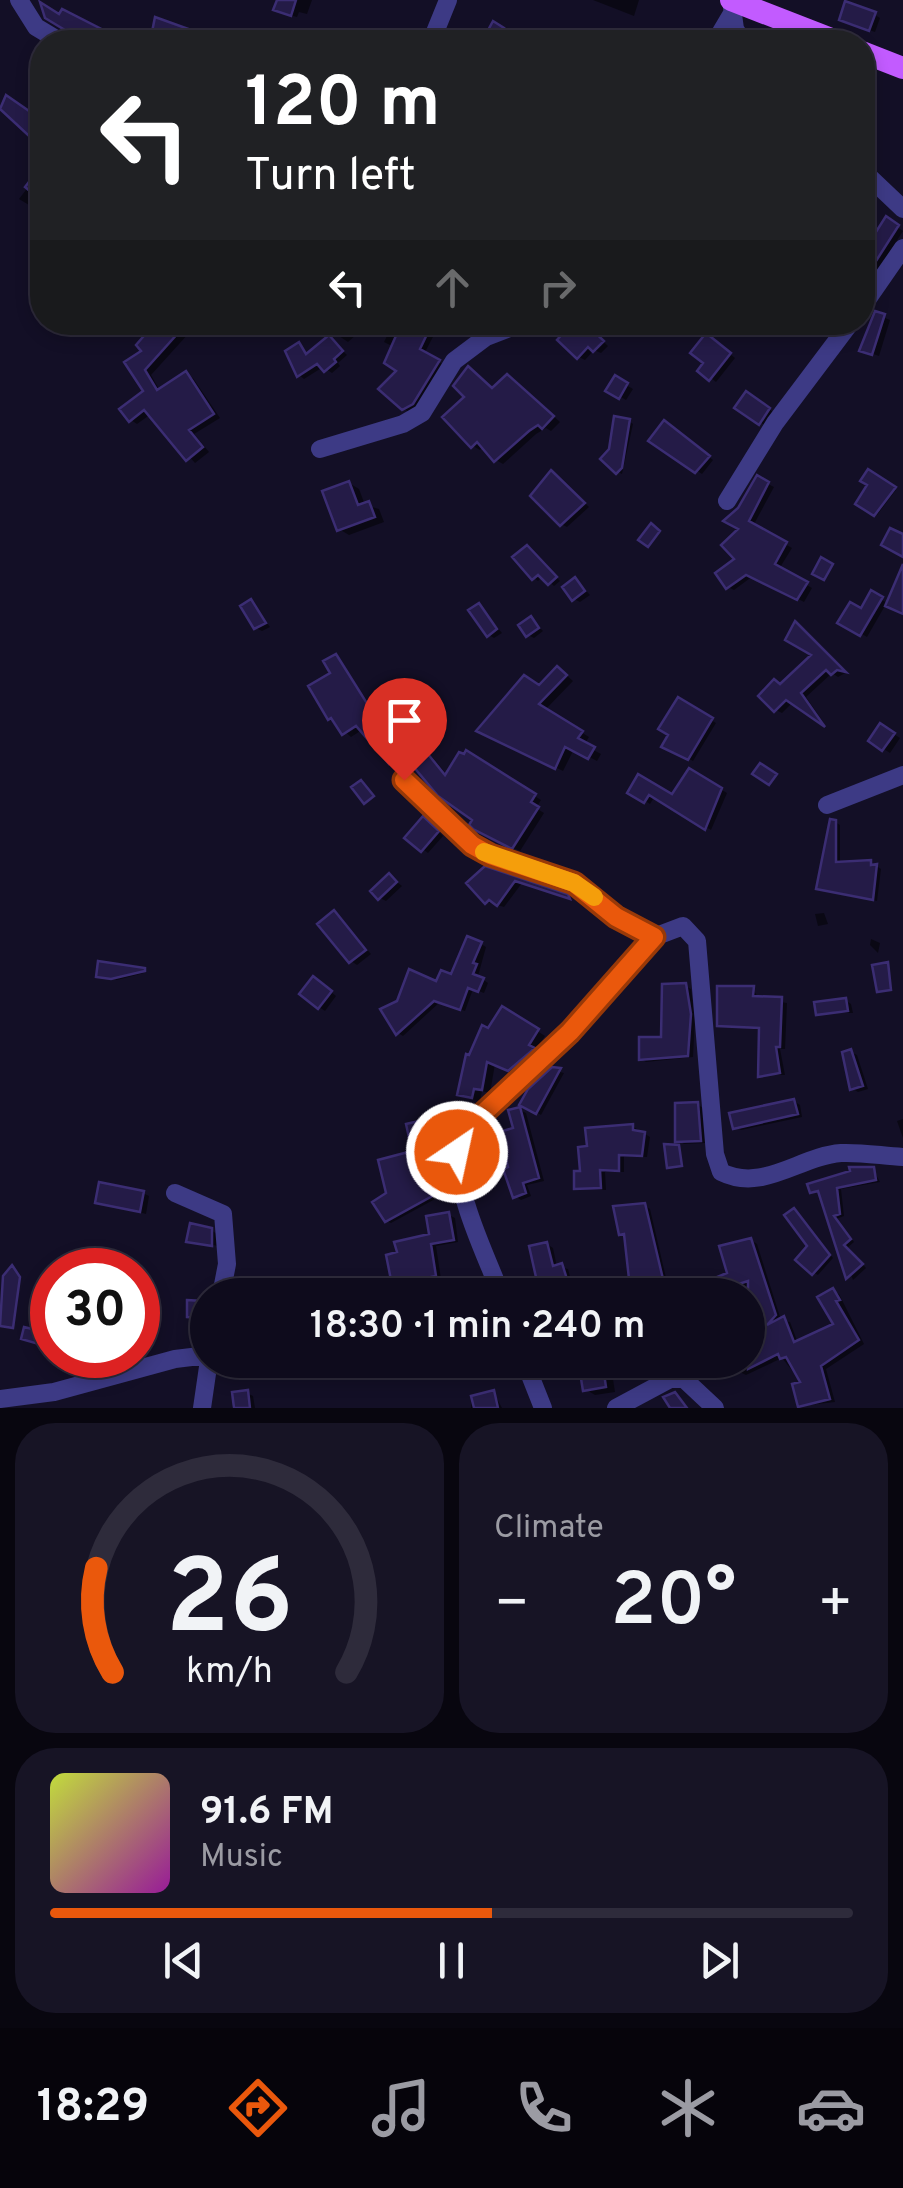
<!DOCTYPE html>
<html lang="en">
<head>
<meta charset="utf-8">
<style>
	:root { --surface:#0e0b1c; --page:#171425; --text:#f1f3f6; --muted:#9b9ba3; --line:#2e2b3b; --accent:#ea580c }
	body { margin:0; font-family:Overpass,sans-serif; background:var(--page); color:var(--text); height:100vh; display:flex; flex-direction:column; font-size:38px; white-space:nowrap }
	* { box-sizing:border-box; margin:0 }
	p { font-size:32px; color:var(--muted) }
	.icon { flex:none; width:55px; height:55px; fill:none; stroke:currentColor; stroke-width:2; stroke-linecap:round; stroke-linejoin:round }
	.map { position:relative; height:1408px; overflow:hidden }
	.drawer { display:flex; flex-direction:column; gap:15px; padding:15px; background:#08060f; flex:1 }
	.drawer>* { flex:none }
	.guide { position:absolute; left:30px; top:30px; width:845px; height:305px; border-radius:40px; box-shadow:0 5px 15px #0003,0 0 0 2px var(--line); background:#202124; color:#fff; overflow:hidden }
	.speed { position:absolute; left:30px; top:1248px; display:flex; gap:20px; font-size:50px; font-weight:700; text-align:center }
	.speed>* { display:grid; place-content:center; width:130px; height:130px; border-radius:50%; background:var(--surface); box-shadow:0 5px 15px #0003,0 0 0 2px var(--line); line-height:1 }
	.speed .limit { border:15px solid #d22; background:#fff; color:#111 }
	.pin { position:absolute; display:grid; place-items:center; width:85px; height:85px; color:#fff; margin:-102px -42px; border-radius:50% 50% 50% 0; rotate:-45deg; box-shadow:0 0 10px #0007 }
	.pin .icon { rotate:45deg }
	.me { position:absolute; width:110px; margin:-55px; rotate:34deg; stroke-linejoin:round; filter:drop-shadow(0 0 8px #0008) }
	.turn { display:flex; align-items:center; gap:35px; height:210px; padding:0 50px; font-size:45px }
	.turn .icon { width:130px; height:130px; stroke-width:2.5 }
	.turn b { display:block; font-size:70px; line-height:85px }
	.lanes { display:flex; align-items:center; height:95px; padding:0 50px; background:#0003; justify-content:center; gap:50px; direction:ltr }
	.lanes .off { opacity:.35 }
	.big { font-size:75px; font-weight:600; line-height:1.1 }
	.drawer .card { flex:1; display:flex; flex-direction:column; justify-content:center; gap:15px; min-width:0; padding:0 35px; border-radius:40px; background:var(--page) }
	.drawer .dial { align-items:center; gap:0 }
	.dial svg { height:260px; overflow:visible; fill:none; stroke:var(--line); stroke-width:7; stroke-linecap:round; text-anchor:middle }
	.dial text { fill:var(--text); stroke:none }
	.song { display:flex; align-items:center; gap:30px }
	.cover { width:120px; height:120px; border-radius:15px; background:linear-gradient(135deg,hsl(70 70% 55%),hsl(300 70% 35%)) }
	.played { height:10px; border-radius:5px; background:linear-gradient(90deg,var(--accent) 55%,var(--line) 55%) }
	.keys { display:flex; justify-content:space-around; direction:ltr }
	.heat { display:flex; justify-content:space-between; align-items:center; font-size:55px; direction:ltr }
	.drawer .tiles { flex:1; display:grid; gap:15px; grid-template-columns:1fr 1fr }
	.card:last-child { grid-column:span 2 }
	.trip { position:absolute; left:190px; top:1278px; width:575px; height:100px; border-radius:50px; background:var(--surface); box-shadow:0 5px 15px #0003,0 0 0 2px var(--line); font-weight:600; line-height:100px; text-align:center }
	.tab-bar { display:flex; height:160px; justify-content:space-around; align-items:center; background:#06040b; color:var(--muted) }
	.tab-bar .icon { width:70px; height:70px }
	.tab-bar .current { color:var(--accent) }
	.tab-bar b { font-size:45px; color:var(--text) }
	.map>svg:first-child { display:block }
</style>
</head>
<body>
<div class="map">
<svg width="903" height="1408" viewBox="0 0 903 1408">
	<rect width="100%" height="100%" fill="#130f26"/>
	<path fill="#0007" d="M 279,0 L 312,0 L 307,14 L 299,12 L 297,17 L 282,13 Z
		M 593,0 L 639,0 L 634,16 Z
		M 875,15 L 880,18 L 875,32 L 847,23 Z
		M 494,25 L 509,33 L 503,42 L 488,35 Z
		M 156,33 L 193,33 L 198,36 L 195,42 L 153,42 Z
		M 7,98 L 42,122 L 34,135 L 0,106 Z
		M 862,99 L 872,106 L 867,114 L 862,111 Z
		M 39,173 L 42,207 L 37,203 L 34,208 L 19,199 Z
		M 887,220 L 903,231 L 870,283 L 862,279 Z
		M 875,314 L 890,320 L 879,356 L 862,350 Z
		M 176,322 L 189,333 L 151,375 L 160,391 L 186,374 L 193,378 L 220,418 L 194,434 L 209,452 L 195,463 L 151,414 L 137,424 L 131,420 L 146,392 L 128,362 Z
		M 318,322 L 360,322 L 366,326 L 348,342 Z
		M 394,322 L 412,322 L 435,333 L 424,354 L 444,365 L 419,406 L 409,412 L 403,408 L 396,348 L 384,342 Z
		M 565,322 L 583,322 L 608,346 L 601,353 L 594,350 L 585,360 L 579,357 L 571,328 Z
		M 749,322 L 775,322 L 766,334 Z
		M 809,322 L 826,322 L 833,327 L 829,334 Z
		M 329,338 L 347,355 L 338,363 L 340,366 L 332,373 L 323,367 L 304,379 L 299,375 L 299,345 L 309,355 Z
		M 713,340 L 735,358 L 716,382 L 711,378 Z
		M 469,369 L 494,390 L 508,377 L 515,381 L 560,422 L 551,431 L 546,428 L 536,434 L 503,464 L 496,460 L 484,446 L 480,450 L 473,446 Z
		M 616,379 L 633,389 L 626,400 L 609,390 Z
		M 746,395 L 775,413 L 766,426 L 737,408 Z
		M 629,421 L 633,424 L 622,474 L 618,472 Z
		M 670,426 L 713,460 L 702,474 L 651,440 Z
		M 869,472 L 896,490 L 877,515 L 858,503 L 870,484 Z
		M 557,476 L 589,507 L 567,527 L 561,524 Z
		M 758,479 L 774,487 L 753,526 L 792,548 L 779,569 L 812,588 L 804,602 L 753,576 L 734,590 L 728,587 L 738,560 L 740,509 Z
		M 349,483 L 359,489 L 365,505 L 379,509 L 384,522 L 349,535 L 339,529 Z
		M 528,548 L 560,581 L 554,586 L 543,576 L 538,581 L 534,578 Z
		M 903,574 L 903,612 L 886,604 L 867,637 L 841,622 L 862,611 L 872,594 L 889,604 Z
		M 576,580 L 590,595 L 580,602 L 574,599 Z
		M 251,602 L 270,627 L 262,631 L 256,628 Z
		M 479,606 L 502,633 L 494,638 L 489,635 Z
		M 531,619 L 543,631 L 534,638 L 528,635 Z
		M 801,628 L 847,672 L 838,677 L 832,673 L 806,697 L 824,723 L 793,702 L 782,713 L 776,710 L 782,686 L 816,655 Z
		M 336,656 L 371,706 L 380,714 L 388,708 L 395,712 L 448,776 L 467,754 L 541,800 L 536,808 L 544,813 L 520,851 L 485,835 L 475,820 L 409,757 L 398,767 L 362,730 L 351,737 L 330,718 Z
		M 565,674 L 573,681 L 545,710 L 589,737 L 584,745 L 601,754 L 597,761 L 574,749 L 563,771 L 487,734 L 540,688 Z
		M 678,700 L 716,723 L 693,761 L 665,746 Z
		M 881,726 L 900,738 L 890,753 L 871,741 Z
		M 690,771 L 727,793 L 711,830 L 655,796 L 650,804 L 631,792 L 673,798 Z
		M 429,822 L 443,836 L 428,853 L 408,838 Z
		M 835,822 L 840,825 L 840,864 L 870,862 L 881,869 L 877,901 L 823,890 Z
		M 486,869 L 522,883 L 504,907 L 487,902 L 470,883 Z
		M 389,876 L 402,886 L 386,901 L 380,898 Z
		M 824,913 L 828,924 L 818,926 L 815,914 Z
		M 334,914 L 371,954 L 357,965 L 351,961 Z
		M 871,939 L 880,943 L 878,953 L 870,945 Z
		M 481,944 L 486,947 L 478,976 L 488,983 L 484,993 L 473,989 L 465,1011 L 440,1002 L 403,1036 L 398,1033 L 438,985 L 453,978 Z
		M 101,964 L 144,973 L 117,980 L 103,978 Z
		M 320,983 L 336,996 L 325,1011 L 319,1007 Z
		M 685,986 L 691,989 L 695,1019 L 693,1057 L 646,1062 L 641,1059 L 664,1040 Z
		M 753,989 L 759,999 L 787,1003 L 785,1049 L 780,1049 L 785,1075 L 761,1075 L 761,1030 L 719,1025 Z
		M 845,1000 L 851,1004 L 853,1013 L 818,1013 Z
		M 503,1009 L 545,1036 L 535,1051 L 541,1054 L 516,1073 L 495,1064 L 490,1093 L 482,1091 L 480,1101 L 467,1098 L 460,1094 Z
		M 851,1052 L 857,1055 L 868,1089 L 858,1092 L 853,1089 Z
		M 552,1070 L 564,1073 L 541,1115 L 522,1104 Z
		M 794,1101 L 800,1105 L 802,1117 L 741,1130 L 735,1127 Z
		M 697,1104 L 703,1108 L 706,1143 L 684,1144 L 678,1140 Z
		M 520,1110 L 526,1113 L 544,1181 L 527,1185 L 531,1196 L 521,1200 L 515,1196 L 511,1169 Z
		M 903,1119 L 903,1138 L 897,1121 Z
		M 431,1121 L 436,1123 L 447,1170 L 436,1172 L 448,1192 L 391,1223 L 386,1221 L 389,1195 Z
		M 632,1126 L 650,1137 L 647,1157 L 624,1156 L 624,1172 L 605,1172 L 606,1190 L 577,1188 L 583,1173 Z
		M 873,1169 L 880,1182 L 841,1189 L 844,1216 L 836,1219 L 854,1242 L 847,1248 L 866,1268 L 853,1280 L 821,1193 L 812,1191 Z
		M 143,1193 L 149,1196 L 146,1214 L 97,1201 Z
		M 644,1205 L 650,1209 L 667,1282 L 638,1289 L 633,1286 L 627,1237 L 621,1233 Z
		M 795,1211 L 833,1258 L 818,1275 L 814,1273 L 810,1246 Z
		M 449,1215 L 455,1218 L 458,1242 L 436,1246 L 441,1279 L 400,1287 L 394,1284 L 400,1254 L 432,1236 Z
		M 211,1230 L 217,1234 L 218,1246 L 189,1240 Z
		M 751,1240 L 757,1244 L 781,1320 L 790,1322 L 798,1343 L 836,1325 L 833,1291 L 839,1294 L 864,1344 L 826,1369 L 835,1402 L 800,1406 L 803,1384 L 782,1358 L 746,1375 L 740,1372 L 736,1360 L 748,1360 L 748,1321 L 763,1313 L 752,1284 L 722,1294 L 716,1291 Z
		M 547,1244 L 553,1248 L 557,1267 L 568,1269 L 574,1292 L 542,1295 L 532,1247 Z
		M 581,1360 L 610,1360 L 615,1392 L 595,1395 L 585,1389 Z
		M 247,1393 L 253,1396 L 255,1408 L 232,1408 L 234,1395 Z
		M 494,1393 L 502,1408 L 471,1408 L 472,1398 Z"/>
	<path fill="#241b47" stroke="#3b2d73" stroke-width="2.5" d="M 277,0 L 296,0 L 291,16 L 273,10 Z
		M 845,1 L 876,12 L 869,31 L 839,20 Z
		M 40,2 L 59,14 L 62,9 L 127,42 L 74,42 L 68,32 L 45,18 Z
		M 155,17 L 194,31 L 190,42 L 150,42 Z
		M 493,21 L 504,28 L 496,42 L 485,36 Z
		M 6,95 L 42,120 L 28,135 L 0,109 Z
		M 42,165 L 42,201 L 25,187 Z
		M 886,216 L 899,225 L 862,283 L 862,254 Z
		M 875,311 L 885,314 L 872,355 L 859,351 Z
		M 156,322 L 188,322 L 145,370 L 157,390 L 186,371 L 214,414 L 189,430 L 203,447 L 186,461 L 144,410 L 129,422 L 119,409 L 143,391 L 124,362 L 141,351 L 136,345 Z
		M 402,322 L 430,328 L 420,349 L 440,360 L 413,404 L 402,410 L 378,389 L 396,371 L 384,363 Z
		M 573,322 L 584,322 L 604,341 L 593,352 L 588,347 L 577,359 L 557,340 Z
		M 706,333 L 731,353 L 709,381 L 697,371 L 703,363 L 690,353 Z
		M 329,335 L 343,351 L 334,359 L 336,362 L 324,372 L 317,364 L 297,377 L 285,351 L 299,342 L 306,354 Z
		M 468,366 L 492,388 L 507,374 L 554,416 L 542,429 L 538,425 L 529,431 L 494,462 L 477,442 L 471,448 L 442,417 L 464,397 L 453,386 Z
		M 615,375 L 628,383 L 619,399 L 605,391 Z
		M 746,391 L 770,408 L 759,425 L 734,408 Z
		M 614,416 L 630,419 L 622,468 L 616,474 L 600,459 L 609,449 Z
		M 664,420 L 710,456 L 695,473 L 648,441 Z
		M 868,469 L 896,487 L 874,516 L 855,504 L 867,485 L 860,481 Z
		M 551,470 L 585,503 L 560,526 L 530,496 Z
		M 757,475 L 769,482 L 749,521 L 787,542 L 775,564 L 808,582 L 797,600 L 746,575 L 726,589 L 715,573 L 734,559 L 721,545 L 738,529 L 723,521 L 738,508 Z
		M 349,481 L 358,505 L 369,501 L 375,517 L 337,531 L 322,491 Z
		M 651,523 L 660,531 L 648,547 L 638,540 Z
		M 890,528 L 903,534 L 903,557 L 881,545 Z
		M 527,545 L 557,577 L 548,585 L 538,575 L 532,580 L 512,557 Z
		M 821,557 L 833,564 L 824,580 L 812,574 Z
		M 903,564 L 903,614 L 885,606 Z
		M 575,577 L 585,591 L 572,601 L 562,587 Z
		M 871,590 L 883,597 L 860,636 L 837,623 L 850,602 L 861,608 Z
		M 251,599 L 266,623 L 254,629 L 240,606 Z
		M 479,603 L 497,629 L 487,637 L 468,610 Z
		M 531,616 L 539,628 L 526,637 L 518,625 Z
		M 795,621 L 846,672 L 837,670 L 831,675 L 826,670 L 801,693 L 825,727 L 786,700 L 774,712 L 758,696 L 774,679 L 780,684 L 811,655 L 785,640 Z
		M 336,654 L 368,705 L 371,703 L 377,713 L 388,705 L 445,775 L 459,752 L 464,754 L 466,750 L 536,794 L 531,802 L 539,807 L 512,849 L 473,829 L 469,825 L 472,820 L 438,796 L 402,753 L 389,764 L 356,726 L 342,735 L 331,718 L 328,720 L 308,686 L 330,673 L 323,661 Z
		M 557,666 L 567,675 L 539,704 L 583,731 L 578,738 L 595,747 L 588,759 L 565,747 L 555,769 L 476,731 L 524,675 L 539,685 Z
		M 678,697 L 713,718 L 688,760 L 661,747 L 668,735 L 658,729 Z
		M 880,723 L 895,733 L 882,751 L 868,741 Z
		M 760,763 L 777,774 L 769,785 L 752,774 Z
		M 689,768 L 722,788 L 705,830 L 649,795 L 644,803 L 627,793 L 638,774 L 672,794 Z
		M 361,780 L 374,796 L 364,804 L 351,787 Z
		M 423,816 L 439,831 L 421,852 L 404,838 Z
		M 830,819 L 836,820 L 836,862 L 871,860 L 871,865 L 877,864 L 873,900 L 816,889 Z
		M 485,866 L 568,894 L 570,899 L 515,881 L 497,906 L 489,900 L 485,904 L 466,883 Z
		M 389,873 L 397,882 L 378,900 L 370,891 Z
		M 334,910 L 366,950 L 349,963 L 317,924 Z
		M 467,936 L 482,942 L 473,963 L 477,964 L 473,974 L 484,978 L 478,992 L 468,988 L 460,1010 L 434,1001 L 396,1035 L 380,1009 L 397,1001 L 409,969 L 436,981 L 441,970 L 451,974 Z
		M 98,961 L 145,968 L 145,971 L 111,979 L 96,977 Z
		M 888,962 L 891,990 L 877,992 L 872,965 Z
		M 313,976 L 332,991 L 318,1009 L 299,994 Z
		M 686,983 L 691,1014 L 688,1056 L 639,1060 L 639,1037 L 661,1037 L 662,984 Z
		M 717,986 L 754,986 L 753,996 L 782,997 L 780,1047 L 776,1047 L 780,1073 L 758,1077 L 759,1028 L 717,1026 Z
		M 846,998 L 848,1011 L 816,1015 L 814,1002 Z
		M 502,1006 L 539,1029 L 529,1045 L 535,1048 L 508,1071 L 487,1062 L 482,1090 L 474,1089 L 472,1098 L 457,1095 L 466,1054 L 469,1055 L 482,1025 L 488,1028 Z
		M 851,1049 L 863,1086 L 850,1090 L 842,1052 Z
		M 552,1067 L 561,1068 L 536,1114 L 519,1105 L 528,1089 Z
		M 794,1099 L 798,1114 L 733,1129 L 729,1113 Z
		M 698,1102 L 701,1141 L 675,1142 L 675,1103 Z
		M 520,1107 L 539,1178 L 523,1183 L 526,1193 L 513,1198 L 503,1169 L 508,1167 L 499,1132 L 513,1128 L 508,1110 Z
		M 432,1118 L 443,1169 L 434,1170 L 445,1189 L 385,1222 L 372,1202 L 386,1193 L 378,1160 L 412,1151 L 406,1124 Z
		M 633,1124 L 633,1130 L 645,1132 L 642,1156 L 619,1155 L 619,1171 L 600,1170 L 601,1188 L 574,1189 L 574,1171 L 580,1171 L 578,1147 L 587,1146 L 585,1128 Z
		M 664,1144 L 679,1145 L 682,1166 L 667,1168 Z
		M 849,1167 L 874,1167 L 876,1180 L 837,1188 L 840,1214 L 834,1216 L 851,1239 L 844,1245 L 863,1264 L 846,1279 L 818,1191 L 810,1193 L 807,1184 L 850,1171 Z
		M 99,1182 L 144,1191 L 140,1212 L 95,1203 Z
		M 645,1203 L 663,1279 L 630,1288 L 624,1234 L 619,1235 L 613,1206 Z
		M 794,1208 L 830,1255 L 812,1275 L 795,1260 L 807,1246 L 784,1215 Z
		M 449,1212 L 454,1240 L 431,1244 L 436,1276 L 392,1285 L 386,1255 L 397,1252 L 394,1242 L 429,1234 L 426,1216 Z
		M 190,1223 L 212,1228 L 212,1246 L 186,1242 Z
		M 751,1238 L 776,1315 L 767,1325 L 784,1316 L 794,1342 L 833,1324 L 817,1297 L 833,1288 L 840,1300 L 836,1301 L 859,1340 L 821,1366 L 830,1399 L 798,1407 L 792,1384 L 800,1382 L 786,1357 L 780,1359 L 778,1354 L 748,1369 L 748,1281 L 714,1292 L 710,1280 L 727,1273 L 719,1246 Z
		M 547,1242 L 553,1266 L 562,1263 L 570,1289 L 540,1295 L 529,1246 Z
		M 12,1265 L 20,1277 L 13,1328 L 0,1326 L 3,1276 Z
		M 187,1300 L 202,1301 L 201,1318 L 187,1317 Z
		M 24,1327 L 45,1332 L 42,1345 L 21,1339 Z
		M 578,1360 L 602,1360 L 606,1387 L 583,1391 Z
		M 248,1390 L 250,1408 L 234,1408 L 232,1392 Z
		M 494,1390 L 498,1408 L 474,1408 L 471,1396 Z
		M 675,1392 L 687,1408 L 670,1408 L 663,1397 Z"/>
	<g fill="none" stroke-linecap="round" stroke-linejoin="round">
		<path stroke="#3d3a85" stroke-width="18" d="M 19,0 L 36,27 L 61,42
			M 731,0 L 735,29 L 743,42
			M 431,42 L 448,0
			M 715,42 L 731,15
			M 862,170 L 903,209
			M 862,307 L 903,248
			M 320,449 L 403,424 L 422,413 L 454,361 L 486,337 L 525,322
			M 727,501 L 775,423 L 851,322
			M 403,780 L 472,845 L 490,855 L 574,883 L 616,917 L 654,937
			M 827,805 L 903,775
			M 175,1193 L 223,1214 L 227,1264 L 221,1295
			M 501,1295 C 483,1246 449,1186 461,1134 L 570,1033 L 654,937 L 683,926 L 697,941 L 715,1154 L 721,1172 C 763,1193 800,1156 841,1153 C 861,1152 883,1156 903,1157
			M 524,1360 L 543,1408
			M 0,1399 L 54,1392 L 175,1359 L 208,1355
			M 202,1408 L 209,1360
			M 616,1408 L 670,1379 L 684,1379 L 715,1408"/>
		<path stroke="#c25bff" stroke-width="22" d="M 731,0 L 839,42
			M 862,52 L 903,68"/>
	</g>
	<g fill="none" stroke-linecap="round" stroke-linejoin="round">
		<defs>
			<path id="route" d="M 404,780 L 472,845 L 490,855 L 574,883 L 616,917 L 654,937 L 570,1032 L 461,1134 L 457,1152"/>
		</defs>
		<use href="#route" stroke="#983908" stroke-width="25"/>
		<use href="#route" stroke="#ea580c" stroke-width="18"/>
		<path stroke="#f59e0b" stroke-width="18" d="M 484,852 L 574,883 L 594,897"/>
	</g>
</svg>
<div class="speed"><div class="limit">30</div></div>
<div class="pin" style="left:404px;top:780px;background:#d93025"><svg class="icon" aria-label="arrive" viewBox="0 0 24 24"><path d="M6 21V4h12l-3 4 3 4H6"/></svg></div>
<svg class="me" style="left:457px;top:1152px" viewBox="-20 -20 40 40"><circle r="17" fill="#ea580c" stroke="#fff" stroke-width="3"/><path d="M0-11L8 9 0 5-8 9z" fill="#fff"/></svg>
<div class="trip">18:30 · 1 min · 240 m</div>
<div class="guide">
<div class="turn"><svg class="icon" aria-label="left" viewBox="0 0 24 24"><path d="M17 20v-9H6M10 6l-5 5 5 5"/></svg><div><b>120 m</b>Turn left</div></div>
<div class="lanes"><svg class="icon" aria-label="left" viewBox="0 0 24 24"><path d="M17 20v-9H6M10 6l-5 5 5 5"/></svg><svg class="icon off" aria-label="ahead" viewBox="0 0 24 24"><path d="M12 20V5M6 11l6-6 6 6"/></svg><svg class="icon off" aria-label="right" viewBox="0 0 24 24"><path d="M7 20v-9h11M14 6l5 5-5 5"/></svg></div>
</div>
</div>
<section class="drawer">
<div class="tiles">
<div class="card dial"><svg viewBox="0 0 100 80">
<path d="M14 69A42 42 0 1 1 86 69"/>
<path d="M14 69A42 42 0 0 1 9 37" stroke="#ea580c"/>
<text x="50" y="56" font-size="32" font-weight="700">26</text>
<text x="50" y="72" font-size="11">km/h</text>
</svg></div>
<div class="card"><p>Climate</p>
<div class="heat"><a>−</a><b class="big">20°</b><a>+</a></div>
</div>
<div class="card">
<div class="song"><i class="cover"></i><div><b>91.6 FM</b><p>Music</p></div></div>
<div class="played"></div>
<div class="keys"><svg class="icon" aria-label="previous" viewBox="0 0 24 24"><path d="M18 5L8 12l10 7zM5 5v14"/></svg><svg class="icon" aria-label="pause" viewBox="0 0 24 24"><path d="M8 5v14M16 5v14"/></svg><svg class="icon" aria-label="next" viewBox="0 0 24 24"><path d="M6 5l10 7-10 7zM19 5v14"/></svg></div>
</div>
</div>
</section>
<nav class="tab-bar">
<b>18:29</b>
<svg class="icon current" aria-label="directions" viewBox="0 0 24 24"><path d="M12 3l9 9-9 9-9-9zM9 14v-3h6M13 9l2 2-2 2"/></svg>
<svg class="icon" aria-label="music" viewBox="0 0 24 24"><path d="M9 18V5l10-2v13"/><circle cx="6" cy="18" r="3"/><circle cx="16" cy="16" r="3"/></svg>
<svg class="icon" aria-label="phone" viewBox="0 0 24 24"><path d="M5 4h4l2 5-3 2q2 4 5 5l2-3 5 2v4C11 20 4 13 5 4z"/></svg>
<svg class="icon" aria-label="climate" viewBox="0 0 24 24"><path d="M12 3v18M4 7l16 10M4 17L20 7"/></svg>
<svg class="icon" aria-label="car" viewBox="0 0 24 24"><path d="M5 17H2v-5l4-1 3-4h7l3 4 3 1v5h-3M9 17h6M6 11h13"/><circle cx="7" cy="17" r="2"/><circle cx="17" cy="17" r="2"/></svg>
</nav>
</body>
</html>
